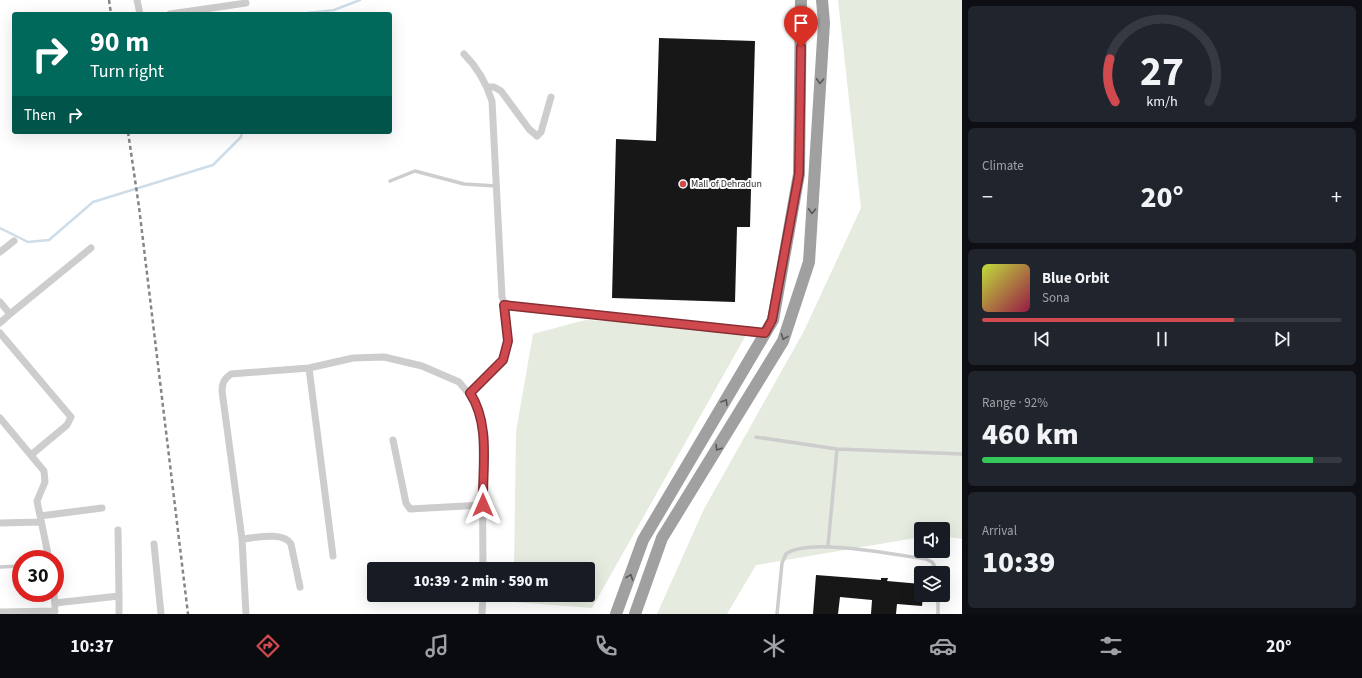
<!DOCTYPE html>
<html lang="en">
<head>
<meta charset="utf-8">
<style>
	:root { --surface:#171b24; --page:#20242c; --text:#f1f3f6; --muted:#9ea1a6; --line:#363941; --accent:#cf494f }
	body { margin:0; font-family:"Source Sans 3",sans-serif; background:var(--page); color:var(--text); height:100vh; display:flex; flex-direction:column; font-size:15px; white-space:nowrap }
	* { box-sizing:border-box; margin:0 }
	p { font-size:13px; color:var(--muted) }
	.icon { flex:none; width:22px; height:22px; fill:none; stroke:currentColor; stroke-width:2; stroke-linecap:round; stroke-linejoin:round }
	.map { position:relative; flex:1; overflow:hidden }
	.side { display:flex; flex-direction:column; gap:6px; padding:6px; background:#0d0f14; width:400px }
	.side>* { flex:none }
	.banner { position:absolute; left:12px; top:12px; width:380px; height:122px; border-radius:4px; box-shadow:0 4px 16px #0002; background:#00695c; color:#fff; overflow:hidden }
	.tools { position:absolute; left:914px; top:522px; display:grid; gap:8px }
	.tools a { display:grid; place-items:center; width:36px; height:36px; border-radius:4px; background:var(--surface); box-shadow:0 4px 16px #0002; font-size:20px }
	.speed { position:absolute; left:12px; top:550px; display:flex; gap:8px; font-size:20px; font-weight:700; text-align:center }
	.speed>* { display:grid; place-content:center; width:52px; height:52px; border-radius:50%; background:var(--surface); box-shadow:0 4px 16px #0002; line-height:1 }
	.speed .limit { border:6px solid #d22; background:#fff; color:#111 }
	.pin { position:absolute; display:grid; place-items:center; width:34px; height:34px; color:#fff; margin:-41px -17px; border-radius:50% 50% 50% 0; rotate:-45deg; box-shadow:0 0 4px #0007 }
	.pin .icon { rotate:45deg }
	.me { position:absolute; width:44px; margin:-22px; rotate:0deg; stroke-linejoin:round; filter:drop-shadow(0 0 3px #0008) }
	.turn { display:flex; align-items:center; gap:14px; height:84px; padding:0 12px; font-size:18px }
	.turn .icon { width:52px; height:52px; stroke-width:2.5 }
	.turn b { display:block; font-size:28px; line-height:34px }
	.then { display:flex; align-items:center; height:38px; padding:0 12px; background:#0003; gap:8px; font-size:15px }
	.big { font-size:30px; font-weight:800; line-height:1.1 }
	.side .widget { flex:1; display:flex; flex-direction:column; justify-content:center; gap:6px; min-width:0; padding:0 14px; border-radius:6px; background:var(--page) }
	.side .dial { align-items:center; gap:0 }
	.dial svg { height:104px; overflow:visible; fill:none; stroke:var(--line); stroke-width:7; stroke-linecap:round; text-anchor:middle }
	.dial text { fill:var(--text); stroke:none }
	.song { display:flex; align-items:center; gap:12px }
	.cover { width:48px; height:48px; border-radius:6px; background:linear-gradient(135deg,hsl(70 70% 55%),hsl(340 70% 35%)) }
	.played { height:4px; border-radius:2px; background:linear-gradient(90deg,var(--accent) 70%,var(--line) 70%) }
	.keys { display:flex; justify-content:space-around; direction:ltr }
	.heat { display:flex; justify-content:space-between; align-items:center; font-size:22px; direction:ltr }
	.charge { height:6px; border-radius:3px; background:linear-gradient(90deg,#34c759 92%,var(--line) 0) }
	.trip { position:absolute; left:367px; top:562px; width:228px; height:40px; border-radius:4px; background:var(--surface); box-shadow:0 4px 16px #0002; font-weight:800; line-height:40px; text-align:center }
	.tabs { display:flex; height:64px; justify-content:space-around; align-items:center; background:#090b0e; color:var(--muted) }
	.tabs .icon { width:28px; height:28px }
	.tabs .on { color:var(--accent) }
	.tabs b { font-size:18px; color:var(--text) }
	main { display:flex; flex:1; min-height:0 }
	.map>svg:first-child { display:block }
</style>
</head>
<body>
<main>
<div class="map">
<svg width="962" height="614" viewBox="0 0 962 614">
	<rect width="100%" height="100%" fill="#fff"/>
	<path fill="#e5ebdf" d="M 838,0 L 962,0 L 962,539 L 943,536 L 943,529 L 921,529 L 921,537 L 756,565 L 727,614 L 657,614 L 704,509 L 804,331 L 861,208 Z
		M 585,320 L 750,328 L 592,608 L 513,602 L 513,595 L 588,595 L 588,569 L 514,569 L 516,432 L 533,334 Z"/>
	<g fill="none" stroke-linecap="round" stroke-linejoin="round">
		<path stroke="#cedde8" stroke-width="2.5" d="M 299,14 L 334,10 L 360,0
			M 0,228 L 28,242 L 49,240 L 93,202 L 213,165 L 241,137 L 242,132"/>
	</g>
	<path fill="#171717" d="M 659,38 L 755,41 L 750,227 L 737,227 L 735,302 L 612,298 L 616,139 L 656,141 Z
		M 816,575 L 881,580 L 881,578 L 888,578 L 887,581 L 921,584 L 921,595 L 923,595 L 922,606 L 897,604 L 896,614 L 871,614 L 872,600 L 840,597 L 838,614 L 813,614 Z"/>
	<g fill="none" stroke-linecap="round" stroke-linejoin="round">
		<path stroke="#cdcdcd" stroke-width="3.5" d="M 390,181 L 415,171 L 464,184 L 496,186
			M 756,437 L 837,449 L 962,454
			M 828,546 L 837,449
			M 0,567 L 21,566
			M 777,614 L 782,563 L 786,554 C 809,537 896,555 926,559 L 932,562 L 939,573
			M 938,614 L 938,595"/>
		<path stroke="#cdcdcd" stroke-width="7" d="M 137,0 L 140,14
			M 170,14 L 246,3
			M 464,54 C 478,68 486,82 492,101 L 502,297 L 505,305 L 765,333
			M 488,87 L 494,87 L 501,91 L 529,129 L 537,136 L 541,132 L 551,97
			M 0,252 L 14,241
			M 0,302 L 10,314 L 0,323
			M 10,314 L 91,248
			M 0,333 L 71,417 L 67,425 L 31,455
			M 309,368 L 333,556
			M 469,393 L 503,360 L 507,341 L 505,305
			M 0,418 L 44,471 L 45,482 L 37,501 L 49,559
			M 393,440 L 406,503 L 410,509 L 483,505
			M 40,516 L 102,508
			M 0,523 L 41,522
			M 242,539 C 255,538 283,531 291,544 L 300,587
			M 154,544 L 161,614
			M 54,593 L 55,606
			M 55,603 L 119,596 L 118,530
			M 0,612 L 55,611
			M 119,614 L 119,596
			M 246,614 L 242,539 L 222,391 C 222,383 224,379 231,374 L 309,368 L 353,358 L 384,357 L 422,366 L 459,382 L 476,402 L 482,421 L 483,569
			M 482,614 L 483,595"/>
		<path stroke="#a0a0a0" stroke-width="12" d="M 616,614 L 643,540 L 773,320 L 799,174 L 801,0
			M 635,614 L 662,538 L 783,341 L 809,262 L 824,23 L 822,0"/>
		<path stroke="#858585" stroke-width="2.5" stroke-dasharray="4 3" stroke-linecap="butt" d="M 109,0 L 111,14
			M 128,132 L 139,207 L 188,614"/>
	</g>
	<defs><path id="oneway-chevron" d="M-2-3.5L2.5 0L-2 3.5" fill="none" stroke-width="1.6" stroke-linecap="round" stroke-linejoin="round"/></defs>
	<g stroke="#575757">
		<use href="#oneway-chevron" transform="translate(820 81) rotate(93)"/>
		<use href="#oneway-chevron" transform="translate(812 211) rotate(93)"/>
		<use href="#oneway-chevron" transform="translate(784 337) rotate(111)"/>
		<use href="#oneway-chevron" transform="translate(725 402) rotate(-59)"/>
		<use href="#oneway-chevron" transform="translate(718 448) rotate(122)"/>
		<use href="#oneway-chevron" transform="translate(630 577) rotate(-70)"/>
	</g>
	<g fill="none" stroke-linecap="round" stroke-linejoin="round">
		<defs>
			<path id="route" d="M 483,505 C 482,469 491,425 470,393 L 503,360 L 508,341 L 504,305 L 765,333 L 772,320 L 799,174 L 801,47"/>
		</defs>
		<use href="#route" stroke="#872f33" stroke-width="10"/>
		<use href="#route" stroke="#cf494f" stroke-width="7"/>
	</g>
	<circle fill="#cf494f" stroke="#fff" stroke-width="1.5" cx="683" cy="184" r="4"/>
	<g text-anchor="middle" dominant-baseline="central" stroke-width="4" stroke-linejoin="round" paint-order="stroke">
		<g font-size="10" fill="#303030" stroke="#fff" text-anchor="start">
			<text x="691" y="184">Mall of Dehradun</text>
		</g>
	</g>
</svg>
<div class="tools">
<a><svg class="icon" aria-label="sound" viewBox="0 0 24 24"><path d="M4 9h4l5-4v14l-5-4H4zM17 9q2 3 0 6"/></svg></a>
<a><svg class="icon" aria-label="layers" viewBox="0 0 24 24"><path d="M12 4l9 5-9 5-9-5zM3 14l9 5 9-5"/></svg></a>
</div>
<div class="speed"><div class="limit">30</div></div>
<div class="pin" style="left:801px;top:47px;background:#d93025"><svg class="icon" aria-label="arrive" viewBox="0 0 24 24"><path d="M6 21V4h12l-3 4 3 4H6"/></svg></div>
<svg class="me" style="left:483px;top:505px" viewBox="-20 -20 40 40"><path d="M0-17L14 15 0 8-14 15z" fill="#cf494f" stroke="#fff" stroke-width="4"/></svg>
<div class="trip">10:39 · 2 min · 590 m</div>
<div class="banner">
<div class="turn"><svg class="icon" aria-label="right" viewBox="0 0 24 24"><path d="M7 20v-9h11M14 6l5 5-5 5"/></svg><div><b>90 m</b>Turn right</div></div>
<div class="then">Then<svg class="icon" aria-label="right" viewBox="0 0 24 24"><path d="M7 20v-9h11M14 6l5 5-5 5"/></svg></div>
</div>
</div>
<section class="side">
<div class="widget dial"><svg viewBox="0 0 100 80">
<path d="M14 69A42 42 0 1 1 86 69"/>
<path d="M14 69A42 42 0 0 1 10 36" stroke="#cf494f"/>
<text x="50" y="56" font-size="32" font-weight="700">27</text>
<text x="50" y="72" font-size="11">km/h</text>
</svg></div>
<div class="widget"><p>Climate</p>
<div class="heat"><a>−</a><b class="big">20°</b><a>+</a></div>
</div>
<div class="widget">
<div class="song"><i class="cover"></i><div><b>Blue Orbit</b><p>Sona</p></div></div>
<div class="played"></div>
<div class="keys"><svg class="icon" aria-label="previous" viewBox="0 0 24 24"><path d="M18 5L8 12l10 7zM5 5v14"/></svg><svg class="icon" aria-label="pause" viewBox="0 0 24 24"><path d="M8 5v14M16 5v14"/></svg><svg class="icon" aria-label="next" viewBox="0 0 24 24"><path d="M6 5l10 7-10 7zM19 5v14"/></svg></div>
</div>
<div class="widget"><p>Range · 92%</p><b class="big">460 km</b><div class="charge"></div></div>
<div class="widget"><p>Arrival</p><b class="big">10:39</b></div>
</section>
</main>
<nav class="tabs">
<b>10:37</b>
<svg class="icon on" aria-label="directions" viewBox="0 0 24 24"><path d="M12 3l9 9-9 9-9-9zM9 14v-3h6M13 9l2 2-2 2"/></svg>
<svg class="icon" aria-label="music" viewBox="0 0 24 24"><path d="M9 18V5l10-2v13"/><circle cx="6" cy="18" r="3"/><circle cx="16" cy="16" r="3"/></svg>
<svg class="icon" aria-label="phone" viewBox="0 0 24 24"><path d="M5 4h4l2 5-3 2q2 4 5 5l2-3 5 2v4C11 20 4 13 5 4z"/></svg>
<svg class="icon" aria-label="climate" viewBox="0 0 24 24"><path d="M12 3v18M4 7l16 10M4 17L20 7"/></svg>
<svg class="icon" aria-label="car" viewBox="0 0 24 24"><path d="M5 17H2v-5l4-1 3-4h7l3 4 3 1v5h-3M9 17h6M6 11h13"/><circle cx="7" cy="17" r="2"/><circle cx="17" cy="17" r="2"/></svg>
<svg class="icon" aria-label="filters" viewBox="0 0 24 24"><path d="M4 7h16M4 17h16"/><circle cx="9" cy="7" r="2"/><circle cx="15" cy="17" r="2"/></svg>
<b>20°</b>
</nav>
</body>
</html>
